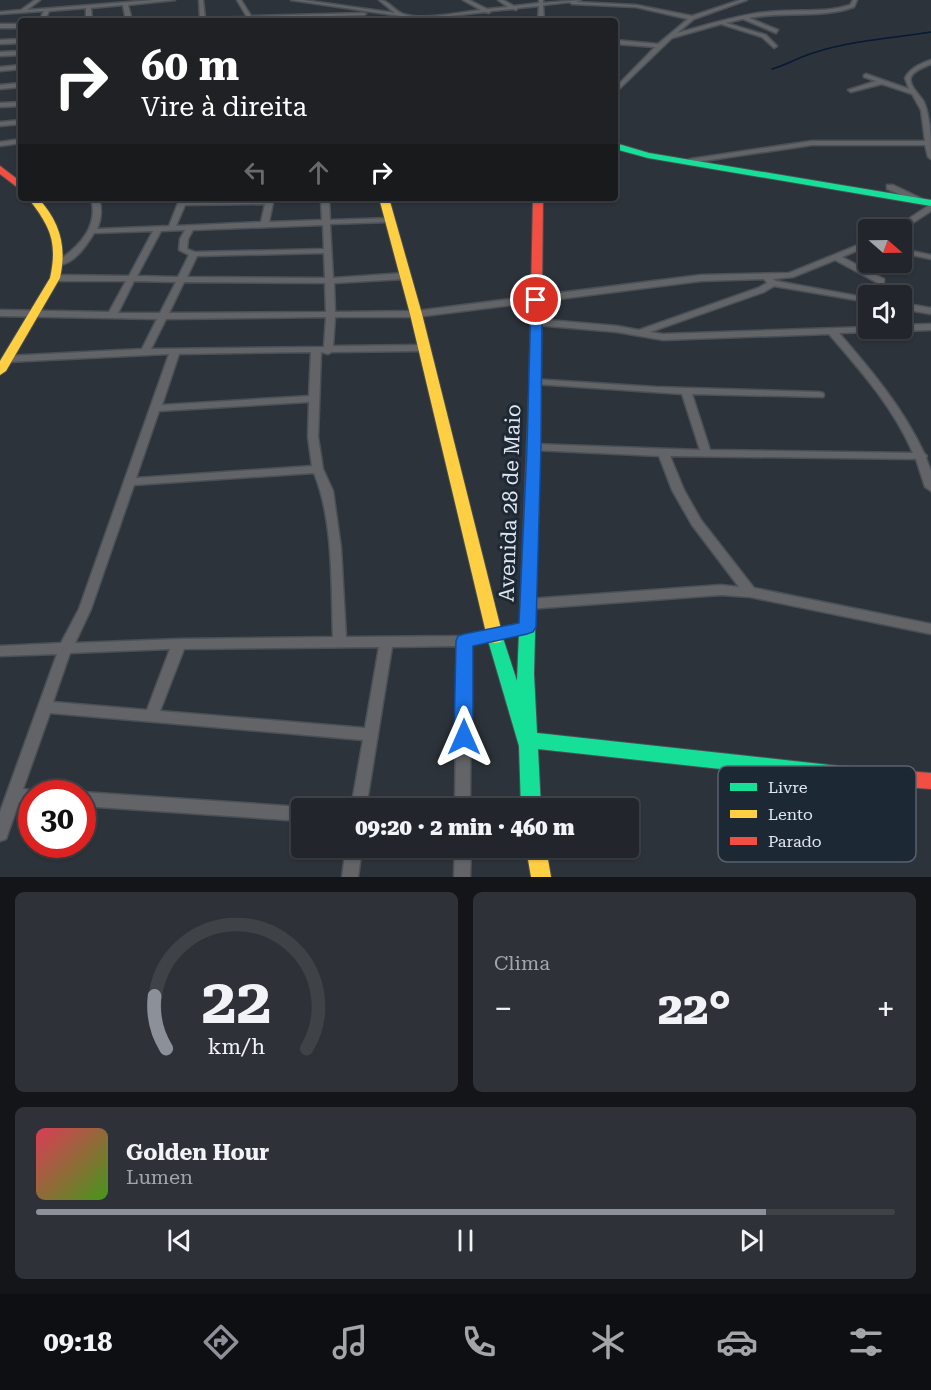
<!DOCTYPE html>
<html lang="pt">
<head>
<meta charset="utf-8">
<style>
	:root { --surface:#22262c; --page:#2e3238; --text:#f1f3f6; --muted:#a2a5a9; --line:#3f4348; --accent:#8c9099 }
	body { margin:0; font-family:"Roboto Serif",serif; background:var(--page); color:var(--text); height:100vh; display:flex; flex-direction:column; font-size:22px; white-space:nowrap }
	* { box-sizing:border-box; margin:0 }
	p { font-size:20px; color:var(--muted) }
	.icon { flex:none; width:33px; height:33px; fill:none; stroke:currentColor; stroke-width:2; stroke-linecap:round; stroke-linejoin:round }
	.map { position:relative; height:877px; overflow:hidden }
	.drawer { display:flex; flex-direction:column; gap:15px; padding:15px; background:#131518; flex:1 }
	.drawer>* { flex:none }
	.banner { position:absolute; left:18px; top:18px; width:600px; height:183px; border-radius:6px; box-shadow:0 2px 4px #0004,0 0 0 2px var(--line); background:#202124; color:#fff; overflow:hidden }
	.needle { width:39px; rotate:110deg }
	.buttons { position:absolute; left:858px; top:219px; display:grid; gap:12px }
	.buttons a { display:grid; place-items:center; width:54px; height:54px; border-radius:6px; background:var(--surface); box-shadow:0 2px 4px #0004,0 0 0 2px var(--line); font-size:30px }
	.speed { position:absolute; left:18px; top:780px; display:flex; gap:12px; font-size:30px; font-weight:700; text-align:center }
	.speed>* { display:grid; place-content:center; width:78px; height:78px; border-radius:50%; background:var(--surface); box-shadow:0 2px 4px #0004,0 0 0 2px var(--line); line-height:1 }
	.speed .limit { border:9px solid #d22; background:#fff; color:#111 }
	.pin { position:absolute; display:grid; place-items:center; width:51px; height:51px; color:#fff; margin:-26px; border:3px solid #fff; border-radius:50%; box-shadow:0 2px 6px #0007 }
	.me { position:absolute; width:66px; margin:-33px; rotate:0deg; stroke-linejoin:round; filter:drop-shadow(0 0 4px #0008) }
	.turn { display:flex; align-items:center; gap:21px; height:126px; padding:0 24px; font-size:27px }
	.turn .icon { width:78px; height:78px; stroke-width:2.5 }
	.turn b { display:block; font-size:42px; line-height:51px }
	.lanes { display:flex; align-items:center; height:57px; padding:0 24px; background:#0003; justify-content:center; gap:30px; direction:ltr }
	.lanes .off { opacity:.35 }
	.big { font-size:45px; font-weight:800; line-height:1.1 }
	.drawer .widget { flex:1; display:flex; flex-direction:column; justify-content:center; gap:9px; min-width:0; padding:0 21px; border-radius:9px; background:var(--page) }
	.drawer .dial { align-items:center; gap:0 }
	.dial svg { height:156px; overflow:visible; fill:none; stroke:var(--line); stroke-width:7; stroke-linecap:round; text-anchor:middle }
	.dial text { fill:var(--text); stroke:none }
	.song { display:flex; align-items:center; gap:18px }
	.cover { width:72px; height:72px; border-radius:9px; background:linear-gradient(135deg,hsl(350 70% 55%),hsl(100 70% 35%)) }
	.played { height:6px; border-radius:3px; background:linear-gradient(90deg,var(--accent) 85%,var(--line) 85%) }
	.keys { display:flex; justify-content:space-around; direction:ltr }
	.heat { display:flex; justify-content:space-between; align-items:center; font-size:33px; direction:ltr }
	.drawer .tiles { flex:1; display:grid; gap:15px; grid-template-columns:1fr 1fr }
	.widget:last-child { grid-column:span 2 }
	.trip { position:absolute; left:291px; top:798px; width:348px; height:60px; border-radius:6px; background:var(--surface); box-shadow:0 2px 4px #0004,0 0 0 2px var(--line); font-weight:800; line-height:60px; text-align:center }
	.tab-bar { display:flex; height:96px; justify-content:space-around; align-items:center; background:#0e0f12; color:var(--muted) }
	.tab-bar .icon { width:42px; height:42px }
	.tab-bar .active { color:var(--accent) }
	.tab-bar b { font-size:27px; color:var(--text) }
	.map>svg:first-child { display:block }
</style>
</head>
<body>
<div class="map">
<svg width="931" height="877" viewBox="0 0 931 877">
	<rect width="100%" height="100%" fill="#2d333a"/>
	<g fill="none" stroke-linecap="round" stroke-linejoin="round">
		<path stroke="#051a37" stroke-width="1.5" d="M 772,69 C 783,66 792,61 802,57 C 841,41 889,39 931,32"/>
		<defs>
			<path id="street" d="M 35,0 L 40,0 L 27,10 L 154,0 L 175,0 L 128,5 L 132,21 L 126,21 L 123,5 L 91,8 L 92,21 L 86,21 L 86,8 L 49,11 L 45,21 L 39,21 L 44,11 L 0,14 L 0,12 L 21,10 Z
				M 199,0 L 203,0 L 205,18 L 247,17 L 237,0 L 241,0 L 251,16 L 364,13 L 366,14 L 364,15 L 158,21 L 161,19 L 200,18 Z
				M 291,0 L 303,0 L 395,13 L 379,0 C 389,0 394,11 403,14 C 423,21 460,12 481,10 L 463,0 L 469,0 L 487,9 L 508,7 L 498,0 L 503,0 L 514,6 L 539,3 L 539,0 L 543,0 L 543,3 L 581,0 L 576,2 L 636,5 L 692,16 L 740,0 L 747,0 L 694,19 L 677,33 C 707,25 737,15 767,12 C 795,8 823,14 850,5 L 853,0 L 857,0 L 854,7 C 820,19 784,11 749,18 L 778,30 L 776,33 L 743,19 L 726,23 L 766,35 L 777,46 L 774,48 L 762,37 L 721,24 L 672,38 L 615,93 L 615,88 L 655,47 L 615,44 L 615,40 L 658,44 L 688,19 L 636,7 L 572,4 L 570,2 L 543,5 L 544,21 L 538,21 L 539,6 L 518,8 L 516,10 L 513,9 L 491,11 L 489,13 L 485,12 L 421,19 Z
				M 0,24 L 21,24 L 21,28 L 0,28 Z
				M 21,39 L 21,43 L 0,44 L 0,40 Z
				M 21,51 L 21,55 L 0,56 L 0,52 Z
				M 931,60 L 931,64 C 925,67 914,70 911,77 C 908,85 920,95 924,102 C 931,119 931,141 931,159 L 928,157 L 925,145 L 812,145 L 690,163 L 687,161 L 690,159 L 812,141 L 925,141 L 921,110 L 912,94 L 882,84 L 851,92 L 848,90 L 876,81 L 864,77 L 864,75 L 866,74 L 909,89 L 905,78 C 910,68 920,64 931,60 Z
				M 21,65 L 21,69 L 0,71 L 0,67 Z
				M 21,83 L 21,87 L 0,89 L 0,85 Z
				M 21,102 L 21,106 L 0,107 L 0,103 Z
				M 21,120 L 21,124 L 0,126 L 0,122 Z
				M 21,139 L 21,143 L 0,146 L 0,142 Z
				M 887,185 L 893,185 L 929,202 L 922,204 L 887,189 Z
				M 91,198 L 99,198 C 102,209 102,218 97,229 L 169,226 L 180,198 L 188,198 L 187,201 L 266,200 L 266,198 L 274,198 L 269,222 L 322,220 L 321,198 L 329,198 L 330,220 L 392,218 L 392,222 L 389,222 L 330,224 L 333,278 L 405,273 L 409,276 L 405,279 L 334,283 L 335,312 L 416,311 L 701,275 L 789,273 L 868,241 L 868,246 L 842,257 L 884,279 L 884,283 L 878,283 L 835,260 L 793,277 L 773,279 L 776,281 L 868,298 L 868,302 L 774,286 L 764,292 L 650,332 L 663,334 L 868,327 L 868,328 L 902,328 L 902,325 L 931,324 L 931,330 L 839,333 C 871,370 903,408 924,453 L 927,456 L 926,458 L 931,471 L 931,491 L 925,487 L 916,459 L 670,456 L 684,490 L 701,520 L 754,588 L 931,624 L 931,634 L 750,597 L 721,595 L 528,609 L 524,607 L 522,604 L 524,601 L 528,599 L 721,585 L 739,587 L 692,525 L 672,490 L 659,456 L 534,450 L 529,447 L 534,444 L 700,450 L 682,394 L 535,384 L 530,381 L 532,379 L 656,387 L 819,392 L 823,393 L 824,395 L 823,397 L 692,394 L 710,450 L 913,453 C 893,407 861,371 829,334 L 663,340 L 617,332 L 536,325 L 532,322 L 536,319 L 617,326 L 639,330 L 758,288 L 767,283 L 764,279 L 701,281 L 416,317 L 335,317 L 333,346 L 422,345 L 427,348 L 422,351 L 332,352 L 328,354 L 321,352 L 318,437 L 323,469 L 333,491 L 341,548 L 346,637 L 464,636 L 527,622 L 532,624 L 533,627 L 532,630 L 527,632 L 471,645 L 470,808 L 455,808 L 457,646 L 392,647 L 366,808 L 351,808 L 363,740 L 50,713 L 23,789 L 37,791 L 38,794 L 32,794 L 32,803 L 19,802 L 6,839 L 0,841 L 0,812 L 57,654 L 0,656 L 0,646 L 61,643 L 79,609 L 169,354 L 7,362 L 2,359 L 7,356 L 142,349 L 157,319 L 0,316 L 0,310 L 109,312 L 126,281 L 55,281 L 51,278 L 55,275 L 129,276 L 153,231 L 94,233 C 87,245 73,265 58,265 L 58,261 C 80,246 99,226 91,198 ZM 265,204 L 261,222 L 176,226 L 185,205 ZM 323,225 L 324,249 L 195,252 L 187,249 L 188,239 L 193,230 ZM 185,230 L 180,239 L 179,250 L 189,255 L 178,277 L 137,276 L 161,231 ZM 324,253 L 325,278 L 187,277 L 197,256 ZM 134,281 L 176,282 L 160,313 L 118,313 ZM 184,282 L 325,283 L 326,312 L 169,313 ZM 326,317 L 324,347 L 151,349 L 166,319 ZM 311,352 L 309,396 L 162,405 L 179,354 ZM 309,402 L 308,437 L 312,466 L 136,478 L 159,411 ZM 314,473 C 334,522 331,585 333,637 L 179,639 L 75,643 L 91,609 L 134,485 ZM 379,647 L 365,728 L 160,711 L 184,649 ZM 170,649 L 147,710 L 53,702 L 70,653 Z
				M 928,206 L 931,206 L 931,211 L 902,230 L 892,230 Z
				M 902,249 L 931,255 L 931,259 L 902,253 Z
				M 902,303 L 931,308 L 931,314 L 902,309 Z
				M 82,792 L 302,807 L 306,808 L 302,808 L 302,821 L 82,806 L 82,794 L 78,794 Z
				M 346,848 L 362,848 L 358,877 L 342,877 Z
				M 455,848 L 471,848 L 470,877 L 454,877 Z"/>
			<path id="fast" d="M 615,143 L 649,153 L 931,200 L 931,206 L 648,158 L 615,149 Z
				M 535,386 L 541,390 L 534,674 L 537,733 L 839,766 L 846,768 L 849,774 L 846,780 L 839,782 L 538,749 L 541,808 L 521,808 L 519,746 L 487,637 L 489,632 L 495,631 L 501,632 L 517,681 L 529,390 Z"/>
			<path id="slow" d="M 28,198 L 38,198 C 60,222 67,246 60,278 L 6,371 L 0,375 L 0,361 L 50,278 C 58,242 50,226 28,198 Z
				M 379,198 L 389,198 L 422,314 L 503,637 L 501,642 L 495,643 L 489,642 L 487,637 L 410,314 Z
				M 526,848 L 546,848 L 551,877 L 531,877 Z"/>
			<path id="jam" d="M 0,166 L 21,182 L 21,190 L 0,174 Z
				M 533,198 L 543,198 L 541,390 L 535,394 L 529,390 Z
				M 839,766 L 931,773 L 931,789 L 839,782 L 832,780 L 829,774 L 832,768 Z"/>
		</defs>
		<use href="#street" stroke="#4a5056" stroke-width="3"/>
		<use href="#fast" stroke="#4a5056" stroke-width="2"/>
		<use href="#slow" stroke="#4a5056" stroke-width="2"/>
		<use href="#jam" stroke="#4a5056" stroke-width="2"/>
		<use href="#street" fill="#626467" fill-rule="evenodd"/>
		<use href="#fast" fill="#16e098" fill-rule="evenodd"/>
		<use href="#slow" fill="#ffcf43" fill-rule="evenodd"/>
		<use href="#jam" fill="#f24e42" fill-rule="evenodd"/>
	</g>
	<path fill="#1a73e8" stroke="#114b97" stroke-width="1.5" d="M 536,296 L 542,300 L 541,447 L 536,627 L 533,632 L 527,634 L 473,646 L 473,737 L 470,742 L 464,745 L 457,742 L 454,737 L 456,641 L 458,636 L 464,634 L 519,623 L 527,447 L 531,300 Z"/>
	<g text-anchor="middle" dominant-baseline="central" stroke-width="6" stroke-linejoin="round" paint-order="stroke">
		<g font-size="21" fill="#e0e7f0" stroke="#1d2835">
			<text transform="translate(510 503) rotate(-88)">Avenida 28 de Maio</text>
		</g>
	</g>
	<rect x="718" y="766" width="198" height="96" rx="9" fill="#1d2835" stroke="#58616d" stroke-width="1.5"/>
	<rect x="730" y="783" width="27" height="8" fill="#16e098"/>
	<rect x="730" y="810" width="27" height="8" fill="#ffcf43"/>
	<rect x="730" y="837" width="27" height="8" fill="#f24e42"/>
	<g font-size="16" fill="#e0e7f0">
		<text x="768" y="793">Livre</text>
		<text x="768" y="820">Lento</text>
		<text x="768" y="847">Parado</text>
	</g>
</svg>
<div class="buttons">
<a><svg class="needle" viewBox="-14 -14 28 28"><path d="M0-13l5 13h-10z" fill="#e53935"/><path d="M0 13l5-13h-10z" fill="#a2a5a9"/></svg></a>
<a><svg class="icon" aria-label="sound" viewBox="0 0 24 24"><path d="M4 9h4l5-4v14l-5-4H4zM17 9q2 3 0 6"/></svg></a>
</div>
<div class="speed"><div class="limit">30</div></div>
<div class="pin" style="left:536px;top:300px;background:#d93025"><svg class="icon" aria-label="arrive" viewBox="0 0 24 24"><path d="M6 21V4h12l-3 4 3 4H6"/></svg></div>
<svg class="me" style="left:464px;top:737px" viewBox="-20 -20 40 40"><path d="M0-17L14 15 0 8-14 15z" fill="#1a73e8" stroke="#fff" stroke-width="4"/></svg>
<div class="trip">09:20 · 2 min · 460 m</div>
<div class="banner">
<div class="turn"><svg class="icon" aria-label="right" viewBox="0 0 24 24"><path d="M7 20v-9h11M14 6l5 5-5 5"/></svg><div><b>60 m</b>Vire à direita</div></div>
<div class="lanes"><svg class="icon off" aria-label="left" viewBox="0 0 24 24"><path d="M17 20v-9H6M10 6l-5 5 5 5"/></svg><svg class="icon off" aria-label="ahead" viewBox="0 0 24 24"><path d="M12 20V5M6 11l6-6 6 6"/></svg><svg class="icon" aria-label="right" viewBox="0 0 24 24"><path d="M7 20v-9h11M14 6l5 5-5 5"/></svg></div>
</div>
</div>
<section class="drawer">
<div class="tiles">
<div class="widget dial"><svg viewBox="0 0 100 80">
<path d="M14 69A42 42 0 1 1 86 69"/>
<path d="M14 69A42 42 0 0 1 8 42" stroke="#8c9099"/>
<text x="50" y="56" font-size="32" font-weight="700">22</text>
<text x="50" y="72" font-size="11">km/h</text>
</svg></div>
<div class="widget"><p>Clima</p>
<div class="heat"><a>−</a><b class="big">22°</b><a>+</a></div>
</div>
<div class="widget">
<div class="song"><i class="cover"></i><div><b>Golden Hour</b><p>Lumen</p></div></div>
<div class="played"></div>
<div class="keys"><svg class="icon" aria-label="previous" viewBox="0 0 24 24"><path d="M18 5L8 12l10 7zM5 5v14"/></svg><svg class="icon" aria-label="pause" viewBox="0 0 24 24"><path d="M8 5v14M16 5v14"/></svg><svg class="icon" aria-label="next" viewBox="0 0 24 24"><path d="M6 5l10 7-10 7zM19 5v14"/></svg></div>
</div>
</div>
</section>
<nav class="tab-bar">
<b>09:18</b>
<svg class="icon active" aria-label="directions" viewBox="0 0 24 24"><path d="M12 3l9 9-9 9-9-9zM9 14v-3h6M13 9l2 2-2 2"/></svg>
<svg class="icon" aria-label="music" viewBox="0 0 24 24"><path d="M9 18V5l10-2v13"/><circle cx="6" cy="18" r="3"/><circle cx="16" cy="16" r="3"/></svg>
<svg class="icon" aria-label="phone" viewBox="0 0 24 24"><path d="M5 4h4l2 5-3 2q2 4 5 5l2-3 5 2v4C11 20 4 13 5 4z"/></svg>
<svg class="icon" aria-label="climate" viewBox="0 0 24 24"><path d="M12 3v18M4 7l16 10M4 17L20 7"/></svg>
<svg class="icon" aria-label="car" viewBox="0 0 24 24"><path d="M5 17H2v-5l4-1 3-4h7l3 4 3 1v5h-3M9 17h6M6 11h13"/><circle cx="7" cy="17" r="2"/><circle cx="17" cy="17" r="2"/></svg>
<svg class="icon" aria-label="filters" viewBox="0 0 24 24"><path d="M4 7h16M4 17h16"/><circle cx="9" cy="7" r="2"/><circle cx="15" cy="17" r="2"/></svg>
</nav>
</body>
</html>
